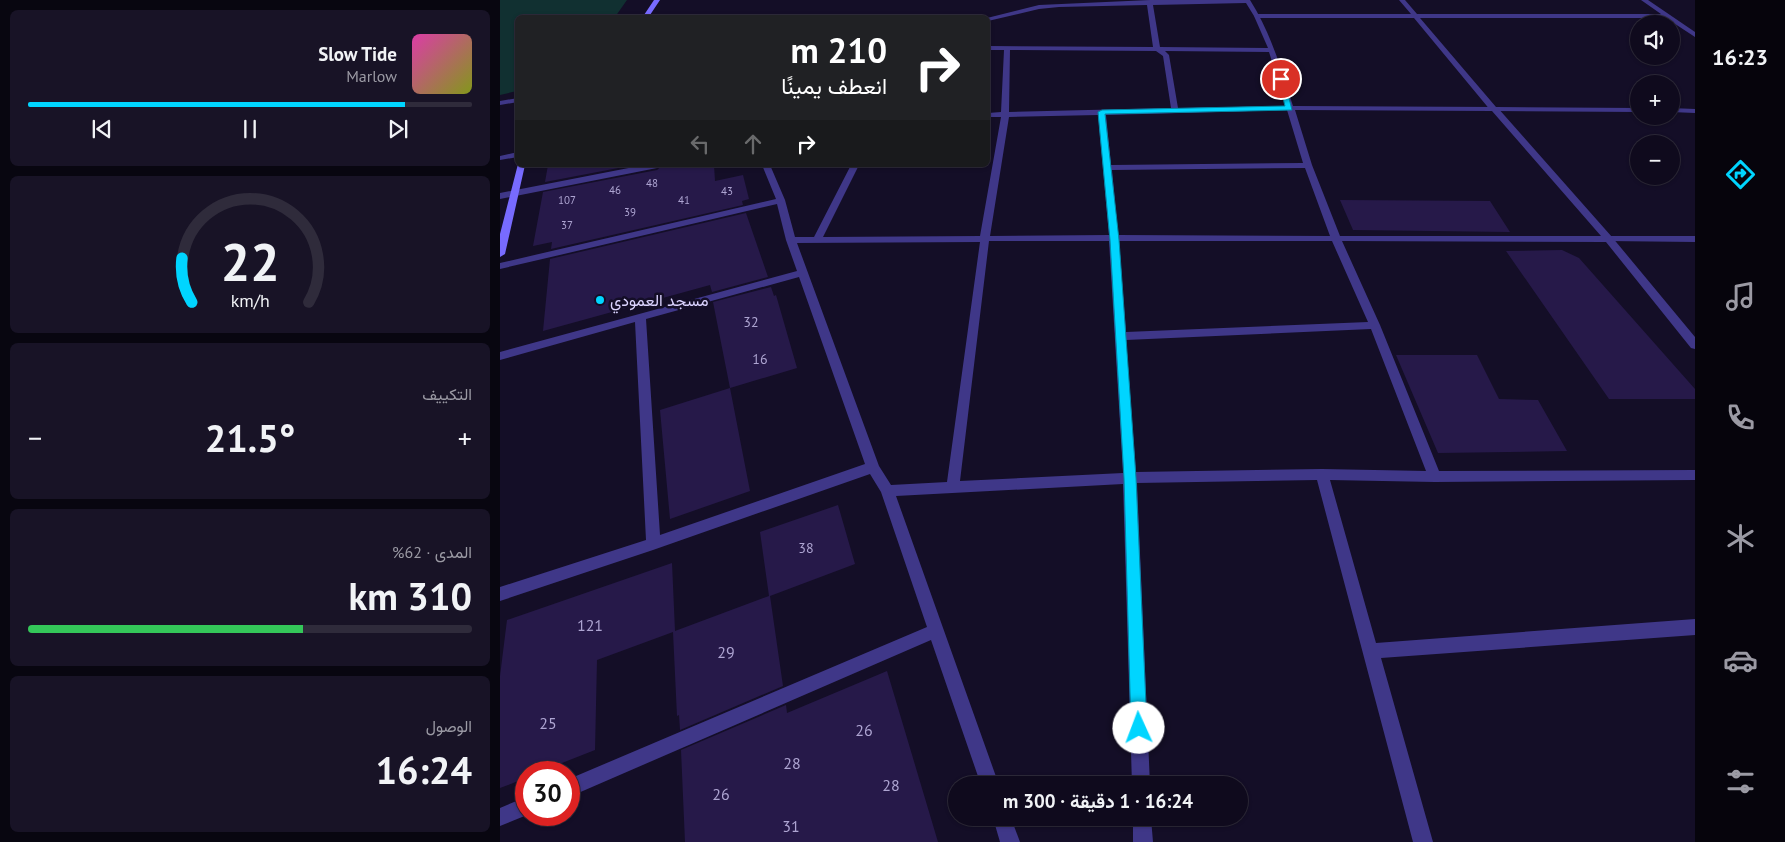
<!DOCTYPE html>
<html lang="ar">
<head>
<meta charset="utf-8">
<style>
	:root { --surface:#0f0a1d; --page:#181326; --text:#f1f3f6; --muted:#9b9aa4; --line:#2f2b3b; --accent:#00d5ff }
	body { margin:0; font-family:"PT Sans",Vazirmatn,sans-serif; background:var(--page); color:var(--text); direction:rtl; height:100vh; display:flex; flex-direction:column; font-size:19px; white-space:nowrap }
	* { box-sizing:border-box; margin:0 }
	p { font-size:16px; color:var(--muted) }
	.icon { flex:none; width:28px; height:28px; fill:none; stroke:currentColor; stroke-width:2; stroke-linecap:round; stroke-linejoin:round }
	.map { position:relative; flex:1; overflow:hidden; direction:ltr }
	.details { display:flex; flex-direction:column; gap:10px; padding:10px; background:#080610; width:500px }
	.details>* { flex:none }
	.banner { position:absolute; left:15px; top:15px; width:475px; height:152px; border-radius:8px; box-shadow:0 1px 4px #0004,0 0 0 1px var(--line); direction:rtl; background:#202124; color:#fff; overflow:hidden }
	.buttons { position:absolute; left:1130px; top:15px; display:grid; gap:10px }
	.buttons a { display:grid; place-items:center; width:50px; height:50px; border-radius:50%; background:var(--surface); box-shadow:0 1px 4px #0004,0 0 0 1px var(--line); font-size:25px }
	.speed { position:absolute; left:15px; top:761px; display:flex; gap:10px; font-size:25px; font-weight:700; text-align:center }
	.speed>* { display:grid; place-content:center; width:65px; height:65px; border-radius:50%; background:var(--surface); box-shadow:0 1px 4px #0004,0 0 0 1px var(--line); line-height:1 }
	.speed .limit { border:8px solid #d22; background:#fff; color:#111 }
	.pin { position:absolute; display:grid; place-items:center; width:42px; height:42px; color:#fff; margin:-21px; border:2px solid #fff; border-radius:50%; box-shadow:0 1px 5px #0007 }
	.me { position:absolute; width:55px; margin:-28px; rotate:358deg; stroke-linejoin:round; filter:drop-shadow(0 0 4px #0008) }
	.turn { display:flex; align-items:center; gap:18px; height:105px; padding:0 20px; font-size:22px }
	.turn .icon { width:65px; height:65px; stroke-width:2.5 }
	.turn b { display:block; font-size:35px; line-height:42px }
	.lanes { display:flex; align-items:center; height:48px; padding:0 20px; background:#0003; justify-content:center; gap:25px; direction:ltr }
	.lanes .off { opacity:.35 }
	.big { font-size:38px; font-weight:700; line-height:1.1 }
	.details .card { flex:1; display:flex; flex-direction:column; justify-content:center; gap:8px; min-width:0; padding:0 18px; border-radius:8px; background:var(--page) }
	.details .dial { align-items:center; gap:0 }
	.dial svg { height:130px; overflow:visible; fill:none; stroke:var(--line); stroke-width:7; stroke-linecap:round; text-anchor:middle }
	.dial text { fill:var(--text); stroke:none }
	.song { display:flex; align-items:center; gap:15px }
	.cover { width:60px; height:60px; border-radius:8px; background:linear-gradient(135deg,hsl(320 70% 55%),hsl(70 70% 35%)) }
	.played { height:5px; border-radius:2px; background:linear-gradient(90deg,var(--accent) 85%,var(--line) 85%) }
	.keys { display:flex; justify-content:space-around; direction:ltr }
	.heat { display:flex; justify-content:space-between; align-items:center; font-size:28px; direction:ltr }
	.charge { height:8px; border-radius:4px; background:linear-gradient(90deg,#34c759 62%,var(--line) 0) }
	.trip { position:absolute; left:448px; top:776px; width:300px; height:50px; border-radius:25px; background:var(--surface); box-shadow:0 1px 4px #0004,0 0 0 1px var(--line); font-weight:700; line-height:50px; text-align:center; direction:rtl }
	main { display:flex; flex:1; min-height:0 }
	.tabs { display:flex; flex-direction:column; width:90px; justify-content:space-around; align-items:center; background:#06040c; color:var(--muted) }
	.tabs .icon { width:35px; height:35px }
	.tabs .current { color:var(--accent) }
	.tabs b { font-size:22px; color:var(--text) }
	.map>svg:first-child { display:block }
</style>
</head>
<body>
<main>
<nav class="tabs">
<b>16:23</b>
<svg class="icon current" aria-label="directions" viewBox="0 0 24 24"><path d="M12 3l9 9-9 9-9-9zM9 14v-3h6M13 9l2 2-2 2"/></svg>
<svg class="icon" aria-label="music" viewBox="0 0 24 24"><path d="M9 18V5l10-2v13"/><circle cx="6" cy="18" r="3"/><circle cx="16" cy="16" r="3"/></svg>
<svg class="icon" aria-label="phone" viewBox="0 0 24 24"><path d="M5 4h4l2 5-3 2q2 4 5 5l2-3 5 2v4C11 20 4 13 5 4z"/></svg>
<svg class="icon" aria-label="climate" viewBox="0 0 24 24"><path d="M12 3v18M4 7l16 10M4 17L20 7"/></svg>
<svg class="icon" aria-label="car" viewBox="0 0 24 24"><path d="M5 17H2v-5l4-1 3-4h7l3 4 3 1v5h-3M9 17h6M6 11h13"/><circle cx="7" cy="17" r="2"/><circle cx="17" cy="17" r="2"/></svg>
<svg class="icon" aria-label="filters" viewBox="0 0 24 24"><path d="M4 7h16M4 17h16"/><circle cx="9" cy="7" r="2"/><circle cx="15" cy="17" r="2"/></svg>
</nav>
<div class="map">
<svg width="1195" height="842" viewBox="0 0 1195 842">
	<rect width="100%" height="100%" fill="#140e27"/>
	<path fill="#113031" d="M 0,0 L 127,0 L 115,17 L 18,18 L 17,91 L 0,95 Z"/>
	<path fill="#261949" d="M 48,165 L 134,165 L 45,182 Z
		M 163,165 L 214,165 L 215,181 L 243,175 L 249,199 L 242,201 L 243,205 L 51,249 L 52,242 L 33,246 L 43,192 L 157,170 Z
		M 840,200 L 990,201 L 1010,232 L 853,230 Z
		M 246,213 L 268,277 L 212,292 L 210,285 L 43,331 L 50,259 Z
		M 1062,250 L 1079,258 L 1195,389 L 1195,399 L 1109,399 L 1006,251 Z
		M 271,287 L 274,296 L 276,295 L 297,368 L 230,388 L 213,302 Z
		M 896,355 L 977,355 L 999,399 L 1038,400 L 1067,451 L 938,453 Z
		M 230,388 L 250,491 L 170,519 L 160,410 Z
		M 338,505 L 355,564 L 270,596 L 283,686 L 180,730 L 179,715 L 177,716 L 173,632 L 97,660 L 95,750 L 39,772 L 26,772 L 26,778 L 0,788 L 0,676 L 7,620 L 172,563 L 175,631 L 269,596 L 260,532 Z
		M 387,671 L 438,842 L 185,842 L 181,750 L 286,705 L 287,713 Z"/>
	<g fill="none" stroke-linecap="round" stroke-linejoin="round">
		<path fill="#3f3788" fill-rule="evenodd" d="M 899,0 L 905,0 L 917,14 L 1161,14 L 1141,0 L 1148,0 L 1195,32 L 1195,37 L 1166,18 L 920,18 L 996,107 L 1139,108 L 1139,112 L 994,111 L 991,111 L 914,18 L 757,18 L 754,16 L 757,14 L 911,14 Z
			M 1171,108 L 1195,109 L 1195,113 L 1171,112 Z
			M 1109,236 L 1195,236 L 1195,242 L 1106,241 L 1106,237 Z"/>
		<path fill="#3f3788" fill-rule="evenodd" d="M 650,0 L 750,0 C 771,33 781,69 793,106 L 997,107 L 1112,237 L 1195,337 L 1195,349 L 1191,348 L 1106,242 L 842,241 L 880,325 L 939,471 L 1195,470 L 1195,480 L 935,482 L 830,480 L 876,643 L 1195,619 L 1195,635 L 881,658 L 933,842 L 913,842 L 817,480 L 637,483 L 650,785 L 632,785 L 623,484 L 396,496 L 499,785 L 481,785 L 431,640 L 69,797 L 69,779 L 427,627 L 381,492 L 370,474 L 153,550 L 0,601 L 0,587 L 146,540 L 135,322 L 0,360 L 0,352 L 297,271 L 286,240 L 277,204 L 0,269 L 0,263 L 276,199 L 262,165 L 270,165 L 285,200 L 295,237 L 314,237 L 351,165 L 359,165 L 323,237 L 480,236 L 501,117 L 488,117 L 488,113 L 501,112 L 504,50 L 488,50 L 488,46 L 653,47 L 647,5 L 559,7 L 539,9 L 488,21 L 487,18 L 539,5 ZM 746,3 L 754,16 L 768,48 L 660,47 L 653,5 ZM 510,50 L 656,51 L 663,56 L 671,108 L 509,112 ZM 665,51 L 769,52 L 786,106 L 678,108 L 669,55 ZM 787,110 L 803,163 L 611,165 L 606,115 ZM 795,110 L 992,111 L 1101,236 L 840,236 L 812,165 ZM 598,115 L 609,235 L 490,236 L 509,117 ZM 805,168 L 830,236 L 618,235 L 612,170 ZM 489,241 L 609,241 L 623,473 L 460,481 ZM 619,241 L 832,241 L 868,322 L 626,332 ZM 480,242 L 447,482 L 391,485 L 379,466 L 297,243 ZM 299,277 L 365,464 L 160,535 L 146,319 ZM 871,329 L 926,471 L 822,469 L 636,472 L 626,340 Z
			M 18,98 L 18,102 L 0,105 L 0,101 Z
			M 18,152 L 18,157 L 0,160 L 0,156 Z
			M 144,165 L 161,165 L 157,168 L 0,199 L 0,193 Z
			M 26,797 L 27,815 L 0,826 L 0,808 Z
			M 493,818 L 511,818 L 520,842 L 500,842 Z
			M 633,818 L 651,818 L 653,842 L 633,842 Z"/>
		<path fill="#786bff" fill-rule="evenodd" d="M 154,0 L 160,0 L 148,18 L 142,18 Z
			M 18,164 L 25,165 L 5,254 L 0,257 L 0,234 Z"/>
	</g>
	<path fill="#00d5ff" stroke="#008aa6" d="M 781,77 L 784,79 L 792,110 L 605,114 L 619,240 L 636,478 L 647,728 L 644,733 L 639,735 L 633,733 L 631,728 L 624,478 L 610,240 L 598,112 L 602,110 L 785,106 L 778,79 Z"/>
	<circle fill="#00d5ff" stroke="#140e27" stroke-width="2" cx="100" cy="300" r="5"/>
	<g text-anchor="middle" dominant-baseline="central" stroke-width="5" stroke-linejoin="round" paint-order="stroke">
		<g font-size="11" fill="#aea5d2">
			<text x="152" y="183">48</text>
			<text x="115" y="190">46</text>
			<text x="227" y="191">43</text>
			<text x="67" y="200">107</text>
			<text x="184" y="200">41</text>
			<text x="130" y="212">39</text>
			<text x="67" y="225">37</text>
		</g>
		<g font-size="14" fill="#aea5d2">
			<text x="251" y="322">32</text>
			<text x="260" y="359">16</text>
			<text x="306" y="548">38</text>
		</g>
		<g font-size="16" fill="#dcd4ff" stroke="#140e27" text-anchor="start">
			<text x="110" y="300">مسجد العمودي</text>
		</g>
		<g font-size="16" fill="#aea5d2">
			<text x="90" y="625">121</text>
			<text x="226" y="652">29</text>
			<text x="48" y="723">25</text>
			<text x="364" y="730">26</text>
			<text x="292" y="763">28</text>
			<text x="391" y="785">28</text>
			<text x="221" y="794">26</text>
			<text x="291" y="826">31</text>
		</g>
	</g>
</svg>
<div class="buttons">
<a><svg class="icon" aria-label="sound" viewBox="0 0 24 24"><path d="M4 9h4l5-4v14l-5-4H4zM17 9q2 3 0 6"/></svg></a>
<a>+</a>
<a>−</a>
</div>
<div class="speed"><div class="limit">30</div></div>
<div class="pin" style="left:781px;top:79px;background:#d93025"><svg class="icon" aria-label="arrive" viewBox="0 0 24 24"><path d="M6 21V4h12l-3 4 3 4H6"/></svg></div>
<svg class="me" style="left:639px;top:728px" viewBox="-20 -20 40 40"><circle r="19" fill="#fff"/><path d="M0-13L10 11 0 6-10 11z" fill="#00d5ff"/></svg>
<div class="trip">16:24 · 1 دقيقة · 300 m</div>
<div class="banner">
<div class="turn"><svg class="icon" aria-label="right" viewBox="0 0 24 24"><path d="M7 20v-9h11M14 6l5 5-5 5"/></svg><div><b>210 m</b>انعطف يمينًا</div></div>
<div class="lanes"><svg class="icon off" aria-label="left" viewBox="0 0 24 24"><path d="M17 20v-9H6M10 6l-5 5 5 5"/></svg><svg class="icon off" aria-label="ahead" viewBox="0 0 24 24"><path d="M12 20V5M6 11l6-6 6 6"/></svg><svg class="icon" aria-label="right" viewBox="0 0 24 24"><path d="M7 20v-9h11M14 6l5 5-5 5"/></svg></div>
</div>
</div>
<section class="details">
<div class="card">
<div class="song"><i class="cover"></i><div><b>Slow Tide</b><p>Marlow</p></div></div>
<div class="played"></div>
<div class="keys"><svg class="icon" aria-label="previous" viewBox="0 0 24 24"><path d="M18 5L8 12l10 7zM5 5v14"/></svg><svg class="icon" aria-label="pause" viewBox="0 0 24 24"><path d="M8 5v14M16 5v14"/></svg><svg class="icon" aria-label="next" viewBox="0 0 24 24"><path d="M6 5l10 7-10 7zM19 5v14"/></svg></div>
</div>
<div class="card dial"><svg viewBox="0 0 100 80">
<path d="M14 69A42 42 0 1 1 86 69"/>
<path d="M14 69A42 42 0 0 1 8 42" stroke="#00d5ff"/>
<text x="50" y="56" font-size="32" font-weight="700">22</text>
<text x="50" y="72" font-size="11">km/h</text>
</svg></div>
<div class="card"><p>التكييف</p>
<div class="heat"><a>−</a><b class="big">21.5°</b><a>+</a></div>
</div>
<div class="card"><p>المدى · 62%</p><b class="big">310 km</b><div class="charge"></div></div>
<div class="card"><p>الوصول</p><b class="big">16:24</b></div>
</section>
</main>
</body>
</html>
